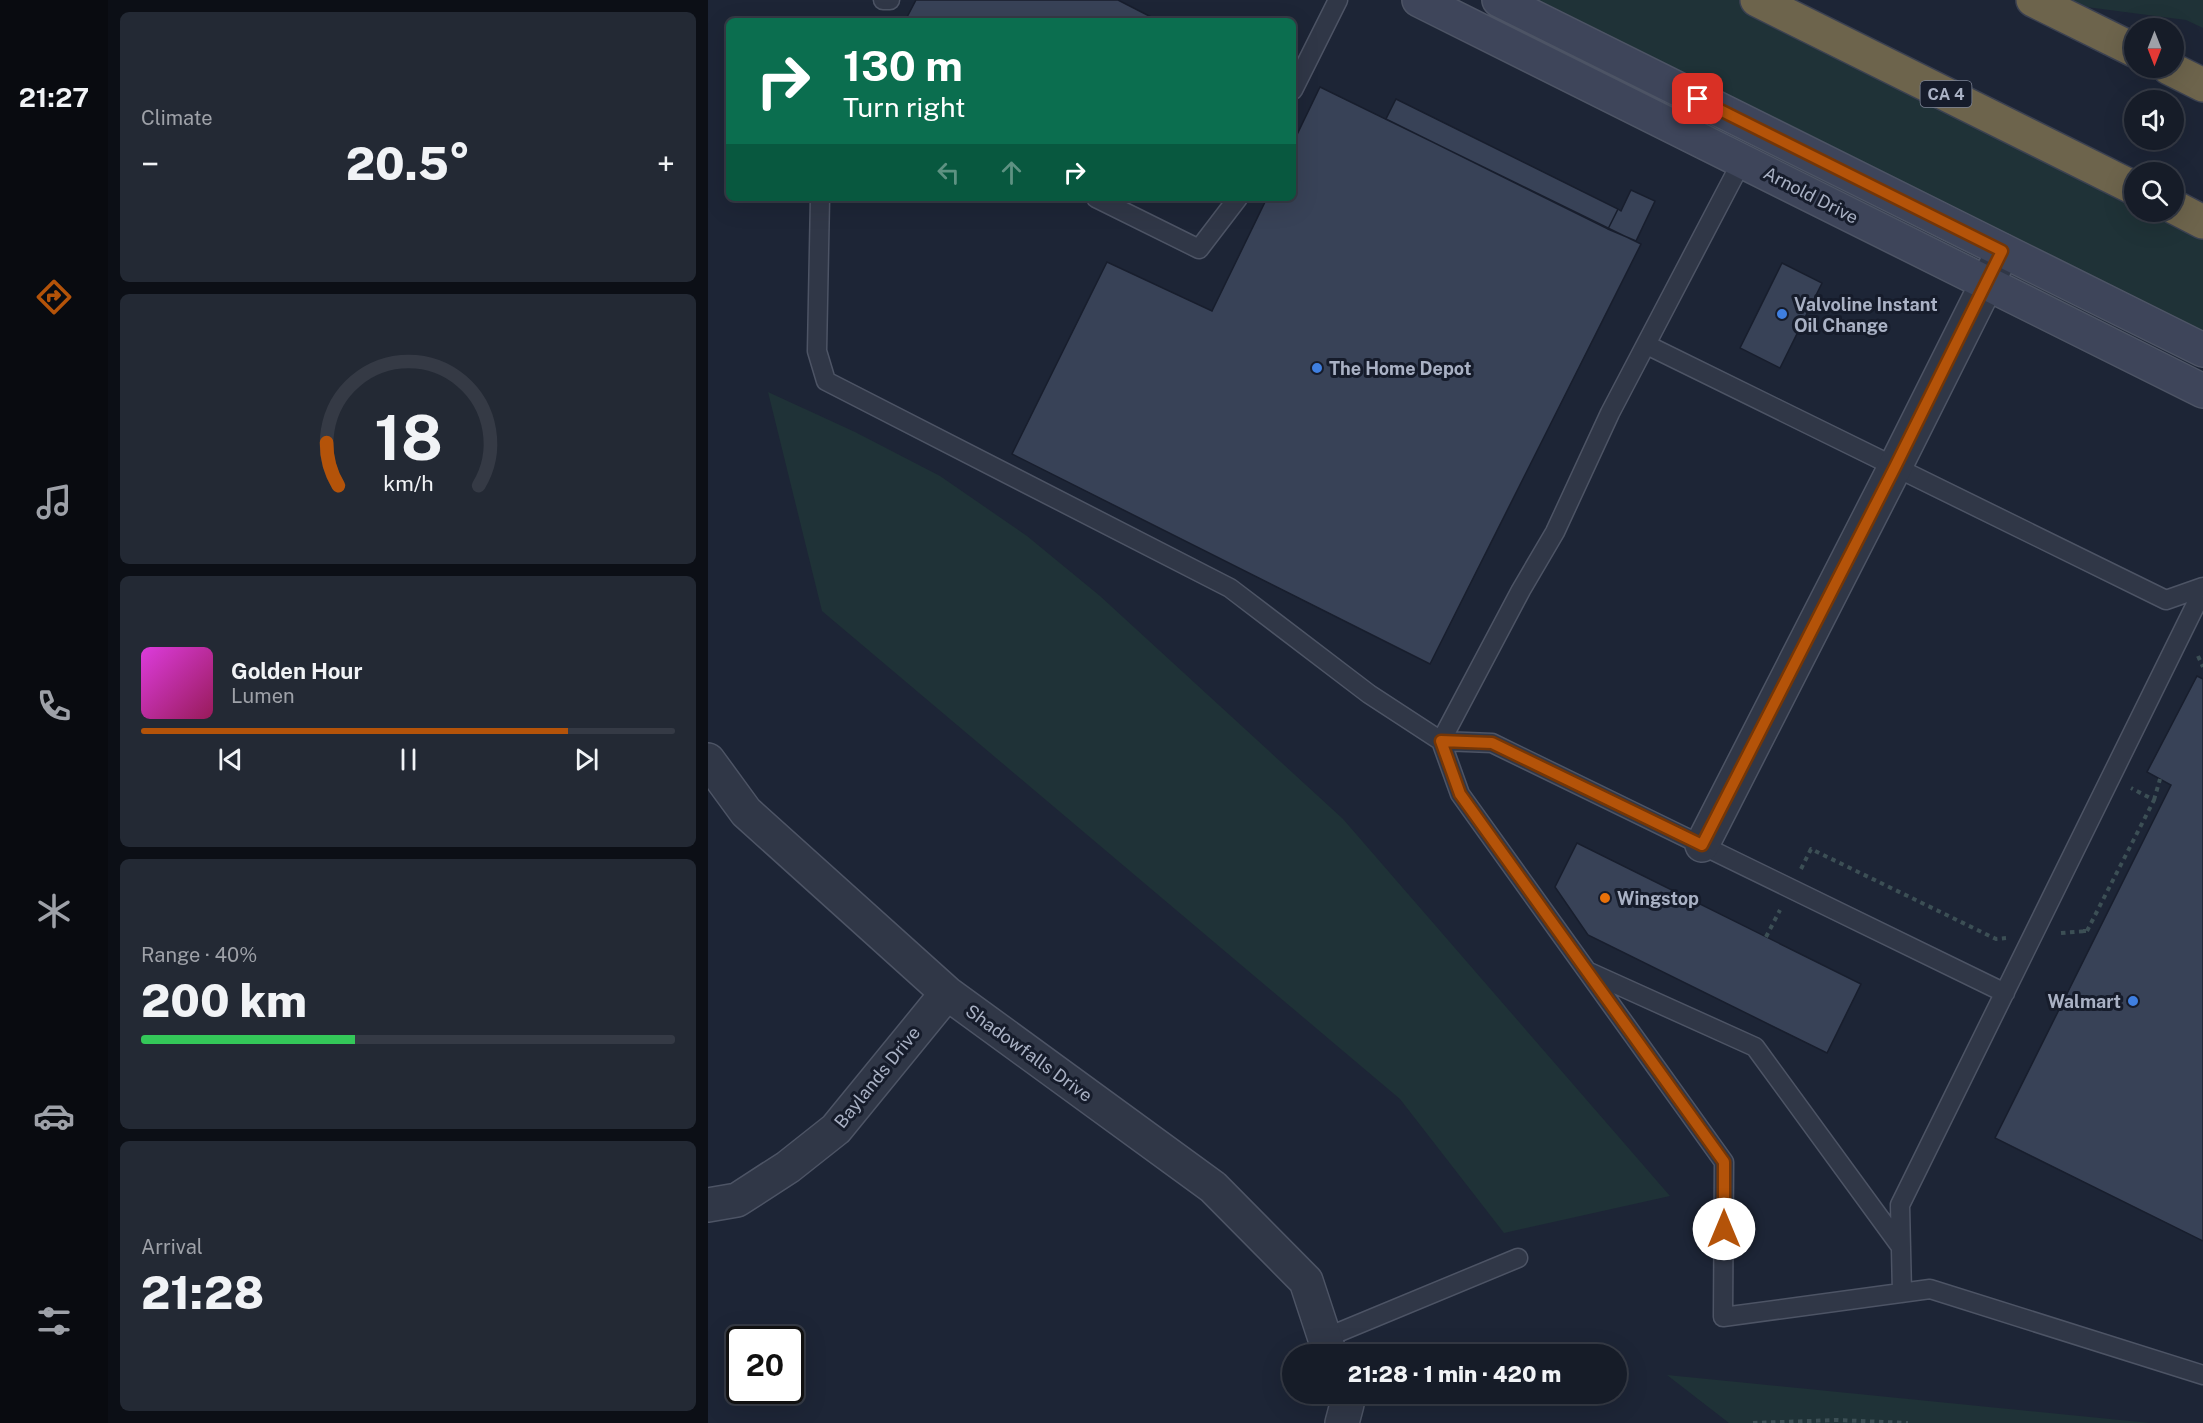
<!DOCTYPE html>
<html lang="en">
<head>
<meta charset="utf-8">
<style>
	:root { --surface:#161c28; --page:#232934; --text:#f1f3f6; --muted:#9ea1a8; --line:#353a45; --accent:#b45309 }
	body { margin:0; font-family:"Public Sans",sans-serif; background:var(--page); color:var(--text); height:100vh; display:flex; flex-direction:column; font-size:22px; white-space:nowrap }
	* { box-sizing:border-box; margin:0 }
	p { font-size:20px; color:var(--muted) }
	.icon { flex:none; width:33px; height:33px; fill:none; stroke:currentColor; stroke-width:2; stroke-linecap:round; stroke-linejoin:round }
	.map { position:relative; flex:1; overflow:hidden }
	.details { display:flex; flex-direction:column; gap:12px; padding:12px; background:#0c0f16; width:600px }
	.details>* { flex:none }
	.guide { position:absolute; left:18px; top:18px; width:570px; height:183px; border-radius:9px; box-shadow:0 6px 24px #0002,0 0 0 2px var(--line); background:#0b6e4f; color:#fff; overflow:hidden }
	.needle { width:39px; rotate:180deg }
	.controls { position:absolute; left:1416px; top:18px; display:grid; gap:12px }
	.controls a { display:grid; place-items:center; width:60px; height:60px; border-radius:50%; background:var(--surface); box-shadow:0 6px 24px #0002,0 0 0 2px var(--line); font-size:30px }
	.speed { position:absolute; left:18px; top:1326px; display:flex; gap:12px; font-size:30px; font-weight:700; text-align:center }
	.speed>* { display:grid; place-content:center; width:78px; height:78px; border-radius:50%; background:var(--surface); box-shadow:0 6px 24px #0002,0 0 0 2px var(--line); line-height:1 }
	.speed .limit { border:3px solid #111; border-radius:9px; background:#fff; color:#111 }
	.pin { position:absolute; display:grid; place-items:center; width:51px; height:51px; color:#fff; margin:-26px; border-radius:12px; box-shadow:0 3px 9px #0006 }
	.me { position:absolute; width:66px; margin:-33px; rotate:0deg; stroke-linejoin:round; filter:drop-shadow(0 0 4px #0008) }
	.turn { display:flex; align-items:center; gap:21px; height:126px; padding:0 18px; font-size:27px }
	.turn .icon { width:78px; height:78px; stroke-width:2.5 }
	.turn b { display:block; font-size:42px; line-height:51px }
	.lanes { display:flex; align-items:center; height:57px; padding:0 18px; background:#0003; justify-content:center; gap:30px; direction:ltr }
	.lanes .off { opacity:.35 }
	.big { font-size:45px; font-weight:800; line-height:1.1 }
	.details .widget { flex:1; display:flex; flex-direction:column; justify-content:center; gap:9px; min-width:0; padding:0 21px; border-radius:9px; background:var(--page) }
	.details .dial { align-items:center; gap:0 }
	.dial svg { height:156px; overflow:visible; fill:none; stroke:var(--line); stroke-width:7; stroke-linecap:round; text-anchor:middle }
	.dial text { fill:var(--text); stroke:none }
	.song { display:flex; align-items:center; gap:18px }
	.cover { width:72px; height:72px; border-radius:9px; background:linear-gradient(135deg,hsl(300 70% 55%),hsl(330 70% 35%)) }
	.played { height:6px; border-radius:3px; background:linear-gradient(90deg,var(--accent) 80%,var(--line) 80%) }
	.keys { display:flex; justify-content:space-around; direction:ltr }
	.heat { display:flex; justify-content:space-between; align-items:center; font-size:33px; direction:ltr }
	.charge { height:9px; border-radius:4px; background:linear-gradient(90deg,#34c759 40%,var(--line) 0) }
	.trip { position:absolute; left:574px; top:1344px; width:345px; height:60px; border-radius:30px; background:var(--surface); box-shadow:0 6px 24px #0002,0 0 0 2px var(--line); font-weight:800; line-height:60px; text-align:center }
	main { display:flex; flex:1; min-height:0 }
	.dock { display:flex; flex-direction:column; width:108px; justify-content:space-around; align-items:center; background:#090b10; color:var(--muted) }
	.dock .icon { width:42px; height:42px }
	.dock .current { color:var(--accent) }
	.dock b { font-size:27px; color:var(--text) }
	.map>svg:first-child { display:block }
</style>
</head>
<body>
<main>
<nav class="dock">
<b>21:27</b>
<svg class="icon current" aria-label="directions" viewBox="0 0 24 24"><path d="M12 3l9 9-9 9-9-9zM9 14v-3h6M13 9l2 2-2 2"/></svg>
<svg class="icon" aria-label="music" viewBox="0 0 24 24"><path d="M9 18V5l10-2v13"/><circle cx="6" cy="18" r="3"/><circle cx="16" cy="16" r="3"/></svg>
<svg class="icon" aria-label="phone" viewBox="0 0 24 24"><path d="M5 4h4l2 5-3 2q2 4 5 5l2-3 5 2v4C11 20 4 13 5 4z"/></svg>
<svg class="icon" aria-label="climate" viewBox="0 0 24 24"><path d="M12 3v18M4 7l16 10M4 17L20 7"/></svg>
<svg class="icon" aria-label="car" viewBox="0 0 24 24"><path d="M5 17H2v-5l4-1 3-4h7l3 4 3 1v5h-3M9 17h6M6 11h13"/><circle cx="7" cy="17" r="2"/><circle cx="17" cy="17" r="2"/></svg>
<svg class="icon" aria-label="filters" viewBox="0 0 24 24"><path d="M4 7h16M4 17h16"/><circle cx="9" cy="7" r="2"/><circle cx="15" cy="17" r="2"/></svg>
</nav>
<section class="details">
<div class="widget"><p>Climate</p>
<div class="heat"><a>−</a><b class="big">20.5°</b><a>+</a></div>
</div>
<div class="widget dial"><svg viewBox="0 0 100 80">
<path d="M14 69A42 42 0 1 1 86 69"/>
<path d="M14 69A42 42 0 0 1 8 47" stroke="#b45309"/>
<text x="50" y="56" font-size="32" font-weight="700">18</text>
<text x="50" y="72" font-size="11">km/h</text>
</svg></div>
<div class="widget">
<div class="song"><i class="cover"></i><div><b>Golden Hour</b><p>Lumen</p></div></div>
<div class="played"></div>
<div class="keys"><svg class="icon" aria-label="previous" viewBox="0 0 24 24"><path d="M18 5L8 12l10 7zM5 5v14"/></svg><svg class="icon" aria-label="pause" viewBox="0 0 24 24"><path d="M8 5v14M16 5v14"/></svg><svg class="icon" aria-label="next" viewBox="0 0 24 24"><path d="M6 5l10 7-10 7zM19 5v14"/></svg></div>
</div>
<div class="widget"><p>Range · 40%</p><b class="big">200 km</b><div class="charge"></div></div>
<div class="widget"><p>Arrival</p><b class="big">21:28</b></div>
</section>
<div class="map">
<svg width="1495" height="1423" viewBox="0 0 1495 1423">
	<rect width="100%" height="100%" fill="#1d2536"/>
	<path fill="#1f3237" d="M 831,0 L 1049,0 L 1426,188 L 1426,212 L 1466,212 L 1495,222 L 1495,331 Z
		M 1325,0 L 1495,0 L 1495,28 L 1478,20 Z
		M 60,392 L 147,432 L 232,476 L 319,536 L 392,596 L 635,819 L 962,1196 L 796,1233 L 692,1099 L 114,611 Z
		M 959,1375 L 1442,1423 L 1021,1423 Z"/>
	<path fill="#384257" stroke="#181e2d" stroke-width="1.5" d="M 208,0 L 410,0 L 451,21 L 197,21 Z
		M 612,87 L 933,244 L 722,664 L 304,454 L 399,262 L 504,311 L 559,198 L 585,198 L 585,143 Z
		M 688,99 L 910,209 L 900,229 L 678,119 Z
		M 923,190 L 947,201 L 928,241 L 900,229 L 910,209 L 913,211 Z
		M 1074,263 L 1114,283 L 1072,368 L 1032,348 Z
		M 1489,676 L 1495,679 L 1495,1241 L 1287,1138 L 1463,785 L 1439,772 Z
		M 869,843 L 1153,984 L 1119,1053 L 880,935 L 847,887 Z"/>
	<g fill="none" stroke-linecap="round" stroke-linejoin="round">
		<defs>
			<path id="lane" d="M 175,0 L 182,0
				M 585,90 L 630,0
				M 1034,161 L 902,413 L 847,532 L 813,590 L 733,741 L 784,743 L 1297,993
				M 112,198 L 109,351 L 118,381 L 522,588 L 661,694 L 733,741 L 752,794 L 1016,1162 L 1015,1317 L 1222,1289 L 1495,1375
				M 388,198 L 491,249 L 530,198
				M 939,345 L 1458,600 L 1495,587
				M 881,972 L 1047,1047 L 1193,1247
				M 1194,1293 L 1192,1205 L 1495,590
				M 617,1338 L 810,1258"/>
			<path id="street" d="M 0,760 L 38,812 L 239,993 L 505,1187 L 598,1281 L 622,1354
				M 994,845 L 1187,467 L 1295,251
				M 0,1205 L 29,1200 L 80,1167 L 128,1129 L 239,993
				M 634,1423 L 639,1404 L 635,1394"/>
			<path id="secondary" d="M 711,0 L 1495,391
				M 791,0 L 1495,350"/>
			<path id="highway" d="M 1049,0 L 1426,188
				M 1325,0 L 1426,50
				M 1461,68 L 1495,85
				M 1466,207 L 1495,222"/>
		</defs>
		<use href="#lane" stroke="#4d5465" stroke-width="21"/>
		<use href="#street" stroke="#4d5465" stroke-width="36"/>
		<use href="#secondary" stroke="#4d5465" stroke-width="36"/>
		<use href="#highway" stroke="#3b4151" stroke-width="36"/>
		<path stroke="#3c4f55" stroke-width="4" stroke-dasharray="4.5 4.5" stroke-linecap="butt" d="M 1490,656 L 1495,667
			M 1446,800 L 1452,779
			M 1093,869 L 1103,849 L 1288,939 L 1298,938
			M 1379,931 L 1446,800 L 1423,788
			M 1353,933 L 1379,931 L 1375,931
			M 1058,937 L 1072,910
			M 1045,1423 L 1129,1420 L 1200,1423"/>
		<use href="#lane" stroke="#303747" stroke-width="18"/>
		<use href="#street" stroke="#303747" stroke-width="33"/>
		<use href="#secondary" stroke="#3e455a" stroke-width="33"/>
		<use href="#highway" stroke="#6d644c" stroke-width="33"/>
	</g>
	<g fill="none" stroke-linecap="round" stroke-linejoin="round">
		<defs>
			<path id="route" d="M 990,99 L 1294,251 L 1187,467 L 994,845 L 784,743 L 733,741 L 752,794 L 1016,1162 L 1016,1229"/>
		</defs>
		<use href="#route" stroke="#753606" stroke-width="15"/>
		<use href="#route" stroke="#b45309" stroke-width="10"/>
	</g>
	<g fill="#3f7fe0" stroke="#161c2b" stroke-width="2">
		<circle cx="1074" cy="314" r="6"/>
		<circle cx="609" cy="368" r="6"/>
		<circle cx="1425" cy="1001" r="6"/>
	</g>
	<circle fill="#e8710a" stroke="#161c2b" stroke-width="2" cx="897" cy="898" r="6"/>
	<g text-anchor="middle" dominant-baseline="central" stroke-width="6" stroke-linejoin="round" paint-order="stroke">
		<rect fill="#161c2b" stroke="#7d8496" stroke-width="1.5" x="1212.5" y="81" width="51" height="26" rx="4.5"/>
		<g font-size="16" font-weight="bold" fill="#a9b1c4">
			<text x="1238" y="94">CA 4</text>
		</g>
		<g font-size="18" fill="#a9b1c4" stroke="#161c2b">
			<text transform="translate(1103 195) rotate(27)">Arnold Drive</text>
			<text transform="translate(321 1053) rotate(36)">Shadowfalls Drive</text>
			<text transform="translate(169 1077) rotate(-51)">Baylands Drive</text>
		</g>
		<g font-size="18" font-weight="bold" fill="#a9b1c4" stroke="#161c2b" text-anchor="start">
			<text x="1086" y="304">Valvoline Instant<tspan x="1086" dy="21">Oil Change</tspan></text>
			<text x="621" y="368">The Home Depot</text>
			<text x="909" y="898">Wingstop</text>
			<text x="1413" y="1001" text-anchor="end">Walmart</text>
		</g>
	</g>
</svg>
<div class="controls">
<a><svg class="needle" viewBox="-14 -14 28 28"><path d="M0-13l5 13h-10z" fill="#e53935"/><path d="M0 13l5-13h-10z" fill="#9ea1a8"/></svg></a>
<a><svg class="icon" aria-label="sound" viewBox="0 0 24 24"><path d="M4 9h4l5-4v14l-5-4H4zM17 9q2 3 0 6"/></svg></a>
<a><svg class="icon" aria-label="search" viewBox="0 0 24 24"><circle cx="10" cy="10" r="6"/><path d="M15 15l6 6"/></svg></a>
</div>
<div class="speed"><div class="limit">20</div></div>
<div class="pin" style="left:990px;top:99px;background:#d93025"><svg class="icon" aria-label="arrive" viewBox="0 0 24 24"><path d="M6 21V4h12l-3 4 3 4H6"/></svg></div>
<svg class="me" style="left:1016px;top:1229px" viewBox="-20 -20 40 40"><circle r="19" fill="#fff"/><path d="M0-13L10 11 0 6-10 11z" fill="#b45309"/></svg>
<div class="trip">21:28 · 1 min · 420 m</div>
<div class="guide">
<div class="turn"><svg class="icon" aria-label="right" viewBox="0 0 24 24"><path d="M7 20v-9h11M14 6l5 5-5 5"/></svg><div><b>130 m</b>Turn right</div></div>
<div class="lanes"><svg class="icon off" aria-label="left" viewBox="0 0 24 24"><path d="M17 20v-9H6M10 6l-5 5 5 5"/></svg><svg class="icon off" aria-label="ahead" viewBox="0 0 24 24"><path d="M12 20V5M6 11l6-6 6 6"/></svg><svg class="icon" aria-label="right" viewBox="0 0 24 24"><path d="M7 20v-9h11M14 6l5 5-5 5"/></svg></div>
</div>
</div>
</main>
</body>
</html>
